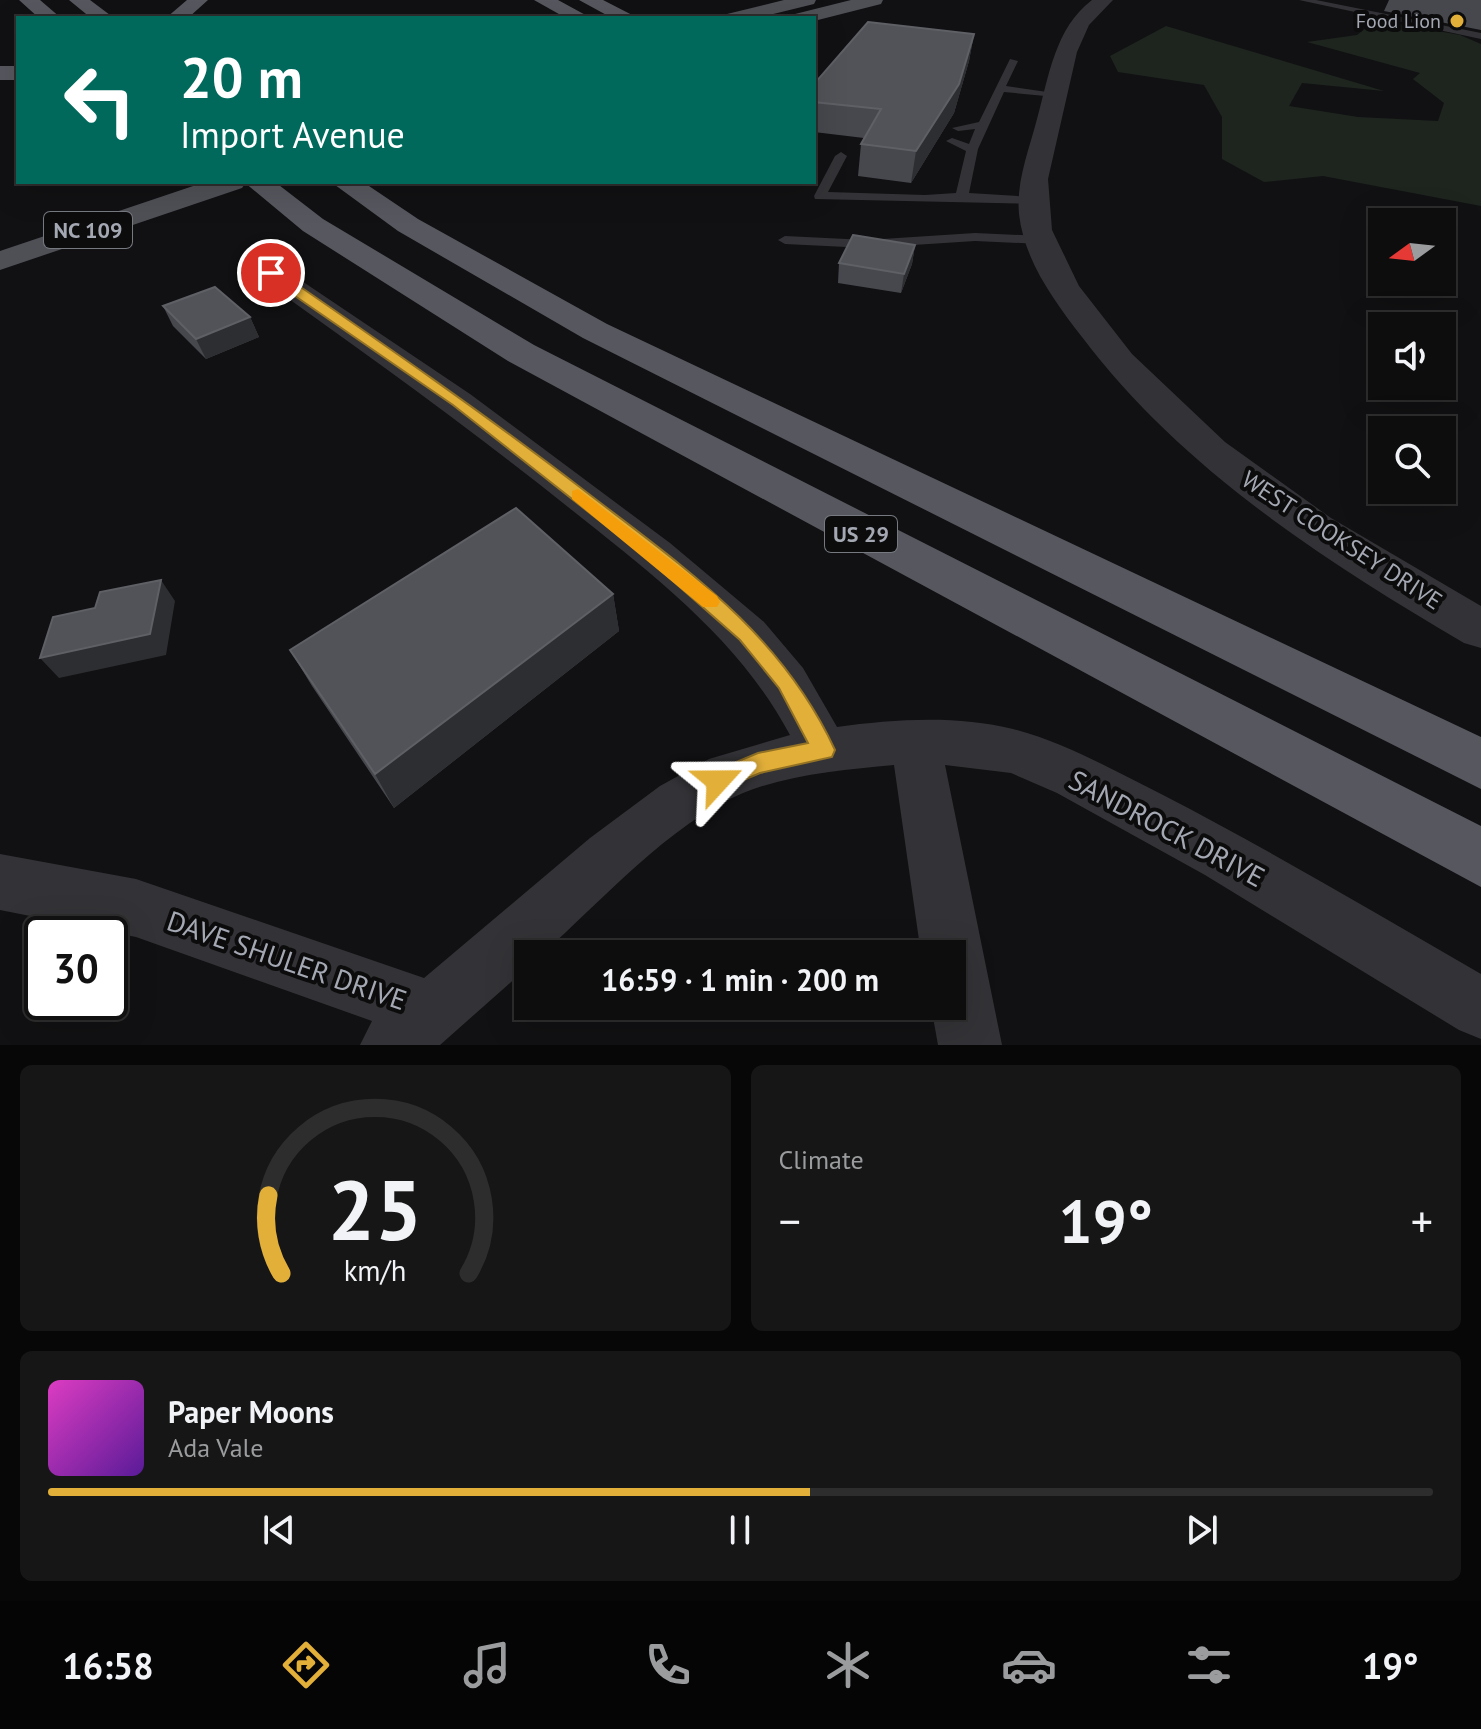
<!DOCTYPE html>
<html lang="en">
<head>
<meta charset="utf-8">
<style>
	:root { --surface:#0d0d0e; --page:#161617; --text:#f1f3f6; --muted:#9a9c9e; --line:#2d2d2e; --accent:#e2af39 }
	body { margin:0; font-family:"PT Sans",sans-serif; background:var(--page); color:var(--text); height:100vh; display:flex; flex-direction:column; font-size:30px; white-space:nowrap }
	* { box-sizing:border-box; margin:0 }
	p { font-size:26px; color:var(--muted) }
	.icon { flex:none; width:44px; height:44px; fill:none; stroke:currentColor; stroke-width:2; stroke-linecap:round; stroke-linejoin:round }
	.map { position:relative; height:1045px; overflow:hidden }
	.sheet { display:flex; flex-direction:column; gap:20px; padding:20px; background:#070708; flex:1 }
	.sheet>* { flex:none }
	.banner { position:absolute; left:16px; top:16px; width:800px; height:168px; border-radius:0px; box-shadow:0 8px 32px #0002,0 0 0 2px var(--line); background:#00695c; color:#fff; overflow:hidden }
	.needle { width:52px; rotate:255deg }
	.buttons { position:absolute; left:1368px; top:208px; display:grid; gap:16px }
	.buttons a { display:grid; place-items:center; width:88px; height:88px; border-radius:0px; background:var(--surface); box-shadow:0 8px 32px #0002,0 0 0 2px var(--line); font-size:40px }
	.speed { position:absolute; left:24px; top:916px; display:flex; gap:16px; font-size:40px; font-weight:700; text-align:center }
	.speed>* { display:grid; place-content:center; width:104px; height:104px; border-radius:50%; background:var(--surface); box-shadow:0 8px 32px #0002,0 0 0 2px var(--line); line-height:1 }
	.speed .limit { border:4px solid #111; border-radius:12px; background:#fff; color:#111 }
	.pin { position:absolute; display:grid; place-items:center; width:68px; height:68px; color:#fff; margin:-34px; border:4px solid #fff; border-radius:50%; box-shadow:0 2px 8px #0007 }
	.me { position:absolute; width:88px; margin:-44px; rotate:66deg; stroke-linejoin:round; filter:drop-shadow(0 0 6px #0008) }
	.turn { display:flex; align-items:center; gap:28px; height:168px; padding:0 32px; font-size:36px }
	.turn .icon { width:104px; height:104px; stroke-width:2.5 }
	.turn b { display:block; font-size:56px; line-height:68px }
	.big { font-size:60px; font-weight:700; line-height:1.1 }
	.sheet .tile { flex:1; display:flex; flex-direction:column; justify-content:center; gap:12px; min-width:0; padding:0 28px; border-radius:12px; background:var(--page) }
	.sheet .dial { align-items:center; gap:0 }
	.dial svg { height:208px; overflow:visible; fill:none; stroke:var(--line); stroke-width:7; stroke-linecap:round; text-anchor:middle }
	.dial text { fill:var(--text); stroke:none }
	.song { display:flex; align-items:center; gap:24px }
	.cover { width:96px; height:96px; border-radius:12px; background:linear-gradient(135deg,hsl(310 70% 55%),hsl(270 70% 35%)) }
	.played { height:8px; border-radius:4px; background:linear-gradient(90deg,var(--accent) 55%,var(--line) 55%) }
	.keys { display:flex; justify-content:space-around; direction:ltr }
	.heat { display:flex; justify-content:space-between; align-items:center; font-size:44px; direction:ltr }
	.sheet .tiles { flex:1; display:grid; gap:20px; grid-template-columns:1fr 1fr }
	.tile:last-child { grid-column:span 2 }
	.trip { position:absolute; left:514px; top:940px; width:452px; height:80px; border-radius:0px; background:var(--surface); box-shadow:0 8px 32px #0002,0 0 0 2px var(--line); font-weight:700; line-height:80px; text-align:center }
	.tab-bar { display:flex; height:128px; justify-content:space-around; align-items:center; background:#050506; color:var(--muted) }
	.tab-bar .icon { width:56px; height:56px }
	.tab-bar .current { color:var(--accent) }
	.tab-bar b { font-size:36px; color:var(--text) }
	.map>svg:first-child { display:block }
</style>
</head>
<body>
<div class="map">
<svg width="1481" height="1045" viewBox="0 0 1481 1045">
	<rect width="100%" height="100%" fill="#111113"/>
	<path fill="#1e251f" d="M 1376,20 L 1460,35 L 1481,44 L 1481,206 L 1323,176 L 1264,182 L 1222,159 L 1222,117 L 1204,85 L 1118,72 L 1110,56 L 1166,26 L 1384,91 L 1302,83 L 1289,106 L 1358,117 L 1438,121 L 1444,103 L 1413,79 L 1420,73 L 1307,42 L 1357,35 Z"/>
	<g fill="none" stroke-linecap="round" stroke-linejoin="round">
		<path fill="#333337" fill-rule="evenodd" d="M 1299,0 L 1316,0 L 1481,33 L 1481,39 Z
			M 1010,59 L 1018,61 L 1006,86 L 1061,94 L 1056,97 L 1004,92 L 978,149 L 969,193 L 1033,197 L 1038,198 L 1038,204 L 815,199 L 814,196 L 835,156 L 841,152 L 847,156 L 828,192 L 925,195 L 956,193 L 966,151 L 946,141 L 952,138 L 969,144 L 975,129 L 958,131 L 952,128 L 979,122 Z
			M 975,233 L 1042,236 L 1049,240 L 1042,244 L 975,241 L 867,248 L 785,244 L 778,240 L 785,236 L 867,240 Z"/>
		<path fill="#333337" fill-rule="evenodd" d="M 271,264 L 281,267 L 470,394 L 670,543 L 764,622 L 803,668 L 837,727 C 894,719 957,715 1013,729 C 1066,743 1115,771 1163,795 C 1271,851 1376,913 1481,974 L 1481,1039 L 1459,1030 L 1205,875 L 1057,793 L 1011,773 L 945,765 L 1002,1045 L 938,1045 L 931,1006 L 952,1006 L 952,954 L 921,954 L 894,765 C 844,770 790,774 743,793 C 669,824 602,901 542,954 L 528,954 L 528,967 L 440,1045 L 360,1045 L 372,1021 L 136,937 L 0,910 L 0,854 L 136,879 L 424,978 L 590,838 L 660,786 L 709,759 L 790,735 C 739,639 652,574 568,507 C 468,427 365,353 261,279 L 257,273 L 261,267 Z"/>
		<path fill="#333337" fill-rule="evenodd" d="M 1092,0 L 1113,0 L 1089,25 L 1077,52 L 1048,179 L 1052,230 L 1079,286 L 1132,354 L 1225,442 L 1331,518 L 1481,606 L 1481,648 L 1464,643 C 1322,559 1183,470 1082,337 C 1054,301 1024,260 1019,214 C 1016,181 1029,150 1037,119 C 1049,76 1055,28 1092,0 Z"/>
		<path fill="#4f5056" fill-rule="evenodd" d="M 784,0 L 816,0 L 814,4 L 757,18 L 724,18 L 727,14 Z
			M 851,0 L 883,0 L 881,4 L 814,21 L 814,18 L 792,18 L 795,14 Z
			M 205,182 L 246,182 L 242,188 L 0,270 L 0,251 Z"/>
		<path fill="#57585f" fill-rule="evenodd" d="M 19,0 L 40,0 L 61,18 L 39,18 Z
			M 69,0 L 90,0 L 114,18 L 91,18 Z
			M 187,0 L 208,0 L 188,18 L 166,18 Z
			M 534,0 L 558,0 L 591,18 L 566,18 Z
			M 579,0 L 603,0 L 638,18 L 612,18 Z
			M 0,66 L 18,66 L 18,80 L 0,80 Z
			M 244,182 L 275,182 L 323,219 L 534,345 L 1481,826 L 1481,887 L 508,361 L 303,231 Z
			M 331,182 L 363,182 L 418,219 L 607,324 L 1481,737 L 1481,789 L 583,338 L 398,231 Z"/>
	</g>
	<path fill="#47484d" d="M 1389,0 L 1481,0 L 1481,30 L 1384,11 Z
		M 974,34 L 969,61 L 954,113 L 911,183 L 858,176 L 861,144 L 864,138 L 814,132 L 814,84 Z
		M 915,245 L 912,264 L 901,293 L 838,283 L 839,263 Z
		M 163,306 L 250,317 L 259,337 L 206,359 L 173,326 Z
		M 613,594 L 619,631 L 394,808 L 312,686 L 290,650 Z"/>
	<path fill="#2d2e31" d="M 974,34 L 969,61 L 954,113 L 911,183 L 916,151 Z
		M 915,245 L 912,264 L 901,293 L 904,274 Z
		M 250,317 L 259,337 L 206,359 L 196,339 Z
		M 161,580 L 175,601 L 166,655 L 59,678 L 40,658 Z
		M 613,594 L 619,631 L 394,808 L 375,774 Z"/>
	<path fill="#515358" stroke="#5e6066" stroke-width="2" d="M 868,22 L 974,34 L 959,84 L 916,151 L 861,144 L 881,109 L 814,102 L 814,84 Z
		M 853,235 L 915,245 L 904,274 L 839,263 Z
		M 215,287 L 250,317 L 196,339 L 163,306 Z
		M 516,508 L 613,594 L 375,774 L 290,650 Z
		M 161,580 L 150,634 L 40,658 L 53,617 L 95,608 L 100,592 Z"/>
	<path fill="#e2af39" stroke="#937225" stroke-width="2" d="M 266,270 L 276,270 C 379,341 482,412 581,488 C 682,566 780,631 835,750 L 832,757 L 760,773 L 718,791 L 710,788 L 707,781 L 710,773 L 758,753 L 808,743 L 779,688 L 740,640 L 648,559 L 453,405 L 266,276 Z"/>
	<path fill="#f59e0b" d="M 578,489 L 717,596 L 720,602 L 717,607 L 703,607 L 572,499 L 572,491 Z"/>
	<circle fill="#e2af39" stroke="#0c0c0d" stroke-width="3" cx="1457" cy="21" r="8"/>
	<g text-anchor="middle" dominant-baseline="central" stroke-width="8" stroke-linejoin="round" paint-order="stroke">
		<g font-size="20" fill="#a4a8b2" stroke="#0c0c0d" text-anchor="end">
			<text x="1441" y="21">Food Lion</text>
		</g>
		<g fill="#0c0c0d" stroke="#767980" stroke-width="2">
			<rect x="44" y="212" width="88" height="36" rx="6"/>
			<rect x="825" y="516" width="72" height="36" rx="6"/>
		</g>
		<g font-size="22" font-weight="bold" fill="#a4a8b2">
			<text x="88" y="230">NC 109</text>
			<text x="861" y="534">US 29</text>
		</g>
		<g font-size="24" fill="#a4a8b2" stroke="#0c0c0d">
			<text transform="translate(1342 540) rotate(33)">WEST COOKSEY DRIVE</text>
		</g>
		<g font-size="28" fill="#a4a8b2" stroke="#0c0c0d">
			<text transform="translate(1167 828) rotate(28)">SANDROCK DRIVE</text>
			<text transform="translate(287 960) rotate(19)">DAVE SHULER DRIVE</text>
		</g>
	</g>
</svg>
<div class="buttons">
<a><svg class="needle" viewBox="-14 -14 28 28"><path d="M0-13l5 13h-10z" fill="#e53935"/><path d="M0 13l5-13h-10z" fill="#9a9c9e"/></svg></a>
<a><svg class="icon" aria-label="sound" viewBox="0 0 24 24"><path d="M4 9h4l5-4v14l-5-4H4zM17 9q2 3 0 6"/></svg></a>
<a><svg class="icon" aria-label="search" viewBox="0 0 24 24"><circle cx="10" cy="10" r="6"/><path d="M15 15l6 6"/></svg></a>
</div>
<div class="speed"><div class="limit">30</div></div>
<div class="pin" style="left:271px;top:273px;background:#d93025"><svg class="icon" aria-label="arrive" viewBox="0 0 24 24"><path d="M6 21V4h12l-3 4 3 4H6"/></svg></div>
<svg class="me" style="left:718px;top:781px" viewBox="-20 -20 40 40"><path d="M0-17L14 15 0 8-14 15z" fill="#e2af39" stroke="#fff" stroke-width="4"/></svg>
<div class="trip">16:59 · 1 min · 200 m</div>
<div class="banner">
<div class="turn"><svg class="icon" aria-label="left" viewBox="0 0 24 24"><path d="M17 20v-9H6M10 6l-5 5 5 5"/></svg><div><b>20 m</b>Import Avenue</div></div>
</div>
</div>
<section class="sheet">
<div class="tiles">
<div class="tile dial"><svg viewBox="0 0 100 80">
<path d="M14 69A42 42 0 1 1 86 69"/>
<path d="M14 69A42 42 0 0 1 9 39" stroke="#e2af39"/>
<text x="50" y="56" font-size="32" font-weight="700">25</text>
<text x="50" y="72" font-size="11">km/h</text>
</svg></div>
<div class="tile"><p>Climate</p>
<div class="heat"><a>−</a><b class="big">19°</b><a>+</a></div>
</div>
<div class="tile">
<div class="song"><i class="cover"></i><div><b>Paper Moons</b><p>Ada Vale</p></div></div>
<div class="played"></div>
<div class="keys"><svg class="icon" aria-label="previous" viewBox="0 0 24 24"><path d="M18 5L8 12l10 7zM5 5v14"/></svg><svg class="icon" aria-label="pause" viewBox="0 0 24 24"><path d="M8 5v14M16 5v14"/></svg><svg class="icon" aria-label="next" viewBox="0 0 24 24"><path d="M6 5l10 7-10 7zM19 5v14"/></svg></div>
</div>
</div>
</section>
<nav class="tab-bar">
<b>16:58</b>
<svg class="icon current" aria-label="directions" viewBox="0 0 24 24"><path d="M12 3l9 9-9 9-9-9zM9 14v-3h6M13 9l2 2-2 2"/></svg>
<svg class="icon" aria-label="music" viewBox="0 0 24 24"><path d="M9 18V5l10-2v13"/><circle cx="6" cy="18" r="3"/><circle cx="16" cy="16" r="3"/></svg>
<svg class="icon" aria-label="phone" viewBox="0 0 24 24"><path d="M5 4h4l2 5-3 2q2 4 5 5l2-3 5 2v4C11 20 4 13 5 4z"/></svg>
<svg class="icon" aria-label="climate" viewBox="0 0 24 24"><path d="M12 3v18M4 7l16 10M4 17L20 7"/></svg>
<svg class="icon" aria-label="car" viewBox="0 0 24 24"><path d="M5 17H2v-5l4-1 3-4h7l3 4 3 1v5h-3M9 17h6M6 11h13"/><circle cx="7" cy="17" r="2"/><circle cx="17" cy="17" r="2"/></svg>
<svg class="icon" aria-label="filters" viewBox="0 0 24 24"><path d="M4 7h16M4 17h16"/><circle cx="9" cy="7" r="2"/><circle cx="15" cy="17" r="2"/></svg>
<b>19°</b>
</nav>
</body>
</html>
